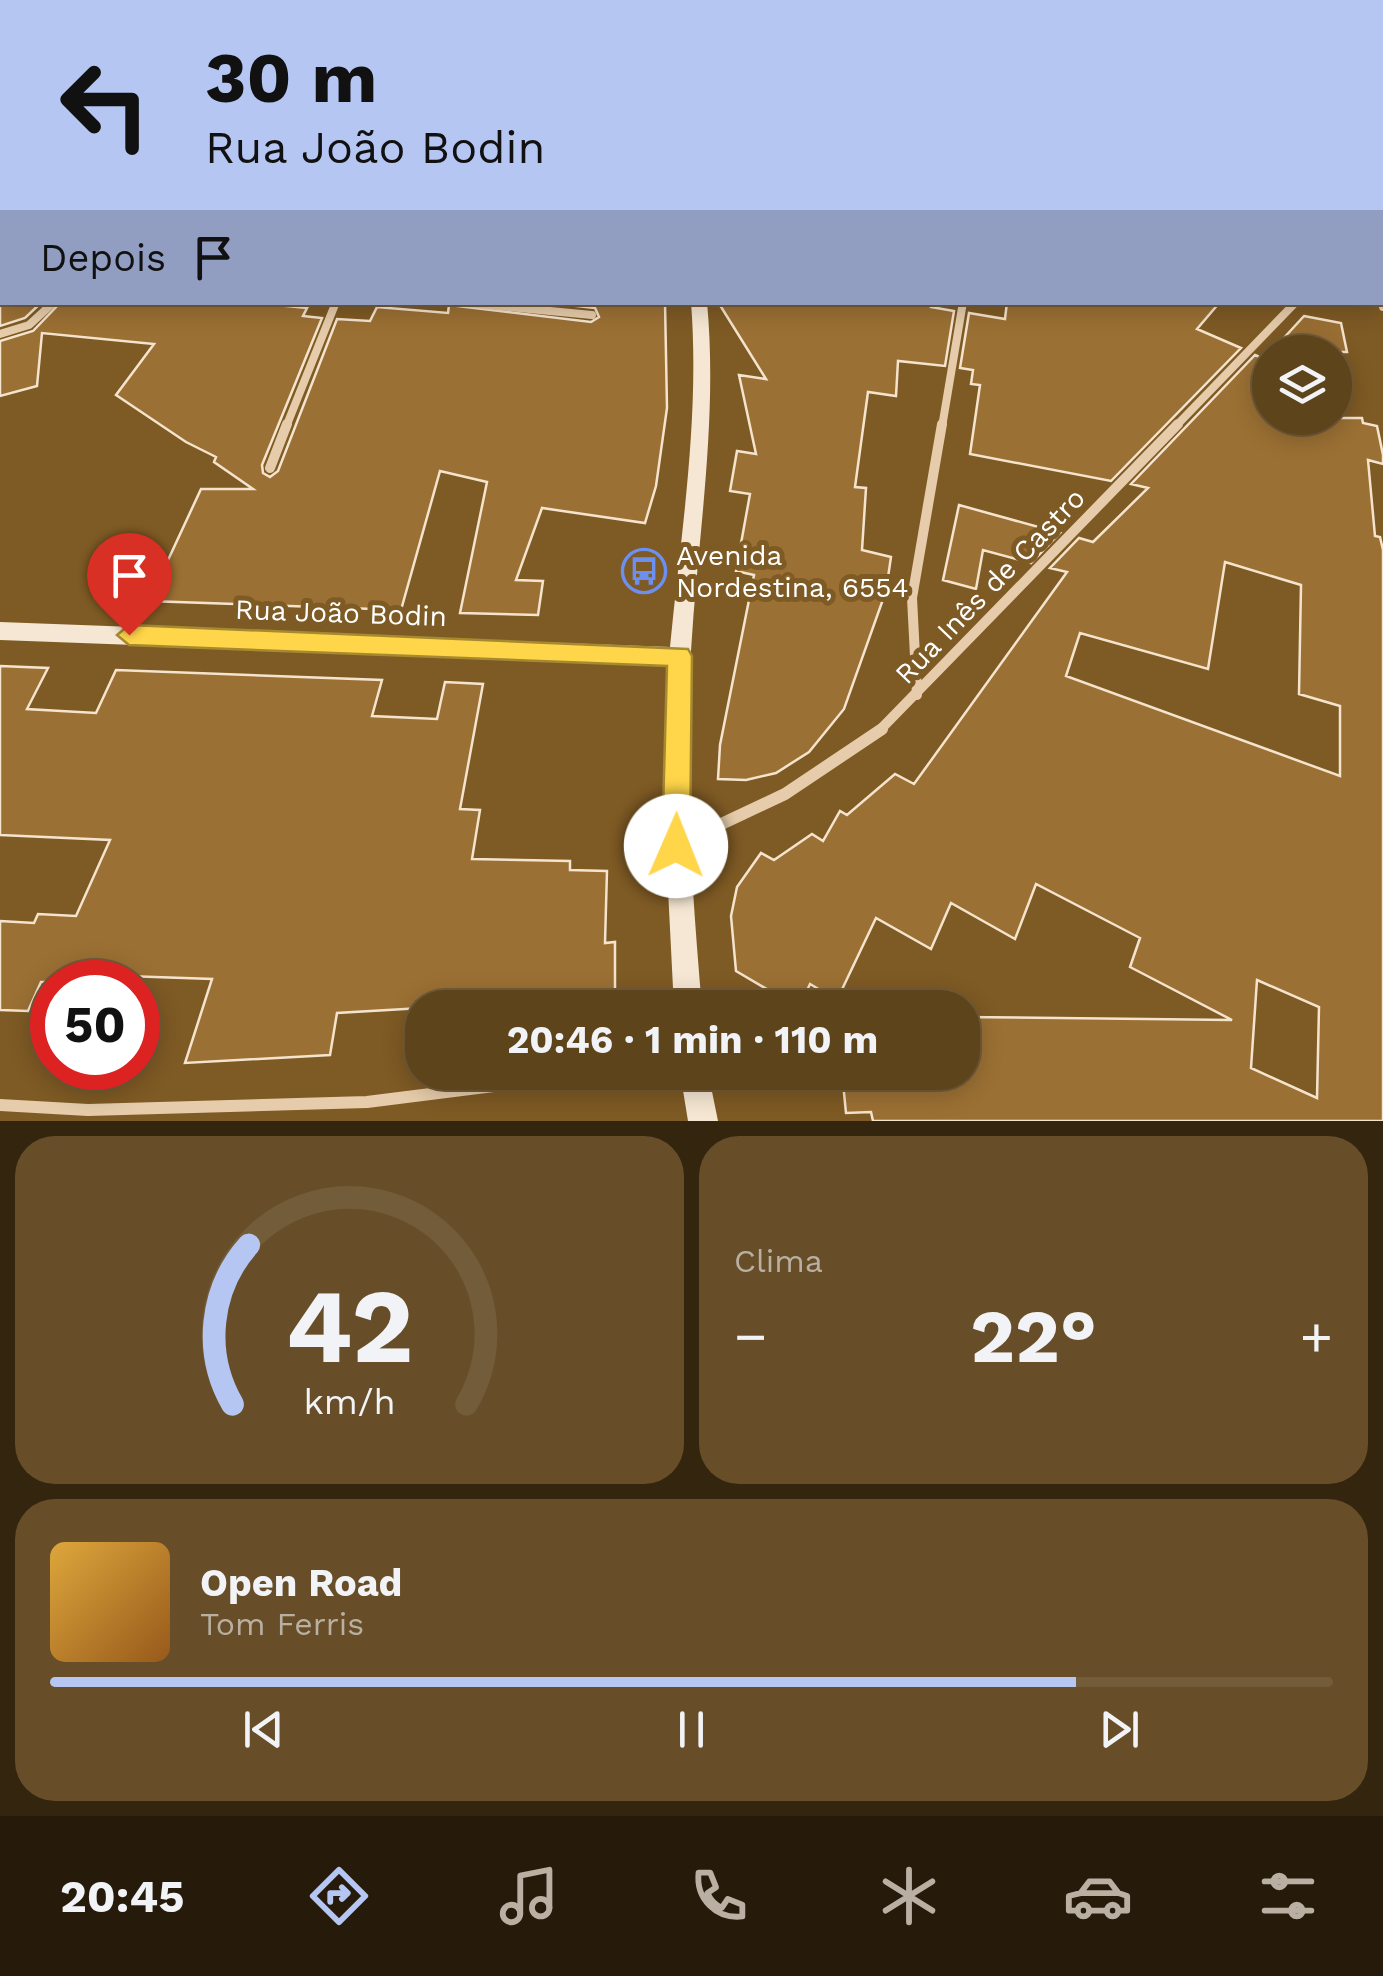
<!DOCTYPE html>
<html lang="pt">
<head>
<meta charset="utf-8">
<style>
	:root { --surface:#5e441b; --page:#674e28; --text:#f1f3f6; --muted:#b9b0a3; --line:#735c3a; --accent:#b6c6f3 }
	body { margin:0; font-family:"Work Sans",sans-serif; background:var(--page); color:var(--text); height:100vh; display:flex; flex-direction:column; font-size:38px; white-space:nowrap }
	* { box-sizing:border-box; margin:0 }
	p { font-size:32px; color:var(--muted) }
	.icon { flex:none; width:55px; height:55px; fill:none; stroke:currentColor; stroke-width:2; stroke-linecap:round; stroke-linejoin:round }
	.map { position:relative; height:1121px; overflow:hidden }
	.drawer { display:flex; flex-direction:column; gap:15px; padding:15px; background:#34250f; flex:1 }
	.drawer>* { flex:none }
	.hud { position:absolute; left:0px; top:0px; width:1385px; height:305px; box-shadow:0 5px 25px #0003,0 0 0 2px var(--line); background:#b6c6f3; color:#111; overflow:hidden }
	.buttons { position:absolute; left:1252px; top:335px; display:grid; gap:20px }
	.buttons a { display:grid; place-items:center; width:100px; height:100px; border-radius:50%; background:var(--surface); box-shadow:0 5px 25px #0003,0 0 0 2px var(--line); font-size:50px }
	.speed { position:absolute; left:30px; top:960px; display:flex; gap:20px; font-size:50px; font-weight:700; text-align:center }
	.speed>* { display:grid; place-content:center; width:130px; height:130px; border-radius:50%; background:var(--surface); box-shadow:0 5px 25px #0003,0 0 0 2px var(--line); line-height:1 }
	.speed .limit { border:15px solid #d22; background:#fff; color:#111 }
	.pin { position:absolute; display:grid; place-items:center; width:85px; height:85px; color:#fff; margin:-102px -42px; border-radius:50% 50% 50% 0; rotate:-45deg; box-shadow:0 0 10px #0007 }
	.pin .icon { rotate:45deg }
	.me { position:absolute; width:110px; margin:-55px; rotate:1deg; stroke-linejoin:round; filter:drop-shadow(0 0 8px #0008) }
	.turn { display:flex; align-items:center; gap:35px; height:210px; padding:0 40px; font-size:45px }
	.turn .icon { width:130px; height:130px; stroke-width:2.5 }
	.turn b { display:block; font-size:70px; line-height:85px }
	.then { display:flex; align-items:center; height:95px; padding:0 40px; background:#0003; gap:20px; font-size:38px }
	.big { font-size:75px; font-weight:700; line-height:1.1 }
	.drawer .tile { flex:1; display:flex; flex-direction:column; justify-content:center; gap:15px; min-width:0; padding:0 35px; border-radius:40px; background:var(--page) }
	.drawer .dial { align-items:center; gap:0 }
	.dial svg { height:260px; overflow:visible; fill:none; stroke:var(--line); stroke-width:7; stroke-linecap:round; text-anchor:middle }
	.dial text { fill:var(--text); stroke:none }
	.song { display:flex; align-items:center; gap:30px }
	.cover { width:120px; height:120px; border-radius:15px; background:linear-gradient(135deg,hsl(40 70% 55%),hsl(30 70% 35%)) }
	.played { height:10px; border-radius:5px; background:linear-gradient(90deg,var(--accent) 80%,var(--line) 80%) }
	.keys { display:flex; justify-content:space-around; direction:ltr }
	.heat { display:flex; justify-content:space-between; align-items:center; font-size:55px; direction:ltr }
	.drawer .tiles { flex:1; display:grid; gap:15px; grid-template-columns:1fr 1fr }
	.tile:last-child { grid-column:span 2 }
	.trip { position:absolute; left:405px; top:990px; width:575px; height:100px; border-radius:40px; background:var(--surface); box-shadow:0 5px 25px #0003,0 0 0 2px var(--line); font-weight:700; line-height:100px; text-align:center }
	.tabs { display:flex; height:160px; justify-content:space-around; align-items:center; background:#261b0b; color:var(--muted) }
	.tabs .icon { width:70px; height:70px }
	.tabs .selected { color:var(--accent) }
	.tabs b { font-size:45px; color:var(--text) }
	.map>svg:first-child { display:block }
</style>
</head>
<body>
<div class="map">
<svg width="1383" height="1121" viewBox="0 0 1383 1121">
	<rect width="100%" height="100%" fill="#7e5a24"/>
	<path fill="#9b7034" stroke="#f5e4cd" stroke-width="2.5" fill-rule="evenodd" d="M 0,302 L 42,302 L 25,318 L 0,326 Z
		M 61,302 L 288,302 L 286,306 L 307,308 L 303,316 L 322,318 L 262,465 L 263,473 L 270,477 L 278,471 L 337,319 L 370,321 L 377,307 L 448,313 L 449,305 L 591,322 L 599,317 L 595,308 L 540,302 L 665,302 L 667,408 L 656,486 L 645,523 L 542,508 L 516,580 L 543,581 L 538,615 L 460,613 L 487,482 L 440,471 L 401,610 L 149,601 L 201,489 L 253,489 L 214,462 L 216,457 L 186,442 L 116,395 L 154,344 L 42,333 L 37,386 L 0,396 L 0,341 L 33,331 Z
		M 718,302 L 932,302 L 931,307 L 954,311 L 945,366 L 898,361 L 896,396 L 868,392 L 855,487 L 866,488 L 862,550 L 891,557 L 886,591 L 844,709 L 809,752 L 776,773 L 746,780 L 718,779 L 720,745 L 754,575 L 736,571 L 750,494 L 730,491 L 737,451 L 756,454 L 739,375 L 766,379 Z
		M 1007,302 L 1220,302 L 1197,329 L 1241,348 L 1111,481 L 970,454 L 980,385 L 971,384 L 973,370 L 960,368 L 969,313 L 1005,319 Z
		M 1304,316 L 1341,323 L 1347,352 L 1271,352 Z
		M 1255,355 L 1270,361 L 1270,418 L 1362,418 L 1363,423 L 1377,426 L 1383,455 L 1383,464 L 1368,460 L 1375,536 L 1380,537 L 1383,550 L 1383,1121 L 873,1121 L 871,1112 L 846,1113 L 842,1072 L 962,1072 L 962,1017 L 1232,1020 L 1130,967 L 1140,938 L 1036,884 L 1015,939 L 951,903 L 931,949 L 876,918 L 837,1000 L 810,984 L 799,1008 L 736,971 L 731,916 L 737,887 L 761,853 L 774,860 L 812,834 L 823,841 L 840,811 L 847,815 L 895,774 L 914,784 L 1067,572 L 1050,568 L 1079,538 L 1093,542 L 1148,488 L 1131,484 ZM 1225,562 L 1301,585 L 1299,694 L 1340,706 L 1340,776 L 1066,676 L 1080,633 L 1208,669 ZM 1257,980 L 1319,1007 L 1317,1098 L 1251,1068 Z
		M 959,505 L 1060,533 L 1031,563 L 983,550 L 976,589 L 943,580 Z
		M 0,666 L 48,668 L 27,709 L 96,713 L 116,670 L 382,680 L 372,716 L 437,719 L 445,682 L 483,684 L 460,809 L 480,810 L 472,859 L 570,861 L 570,870 L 607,871 L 605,943 L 615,942 L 615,1008 L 422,1008 L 337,1013 L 330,1055 L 185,1063 L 212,979 L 126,976 L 123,982 L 41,982 L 28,1011 L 0,1010 L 0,921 L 34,923 L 38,914 L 76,916 L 110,840 L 0,835 Z"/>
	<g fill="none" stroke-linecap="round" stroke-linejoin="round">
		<path stroke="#e6ccaa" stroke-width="6" d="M 305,0 L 351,2
			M 537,2 L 543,0"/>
		<path stroke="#e6ccaa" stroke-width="8" d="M 456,302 L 592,315
			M 1382,302 L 1383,307
			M 0,334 L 29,325 L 54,302
			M 286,427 L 336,302
			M 942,427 L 963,302
			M 1175,427 L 1296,302"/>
		<path stroke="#e6ccaa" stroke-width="10" d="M 270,468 L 287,424
			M 917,695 L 912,598 L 942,424
			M 878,732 L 1178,424"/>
		<path stroke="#e6ccaa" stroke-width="12" d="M 679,844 L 785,794 L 882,729
			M 0,1105 L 88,1110 L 367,1102 L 605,1072"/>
		<path fill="#f5e7d3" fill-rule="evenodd" d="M 2,70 L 2,78 L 0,79 L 0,71 Z
			M 691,302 L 707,302 C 718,420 698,534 691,651 C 683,770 692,889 702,1008 L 674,1008 L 665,830 L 668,665 L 0,640 L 0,622 L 670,647 C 681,532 700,418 691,302 Z
			M 680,1072 L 708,1072 L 718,1121 L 688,1121 Z"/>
	</g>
	<path fill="#ffd54a" stroke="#a68a30" stroke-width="2.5" d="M 129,625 L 688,649 L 692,656 L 690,846 L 686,855 L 676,859 L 666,855 L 662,846 L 667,666 L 129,645 L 117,635 Z"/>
	<defs>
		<symbol id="bus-ring" viewBox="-11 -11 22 22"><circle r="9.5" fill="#7e5a24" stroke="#6d8ff0" stroke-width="1.5"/><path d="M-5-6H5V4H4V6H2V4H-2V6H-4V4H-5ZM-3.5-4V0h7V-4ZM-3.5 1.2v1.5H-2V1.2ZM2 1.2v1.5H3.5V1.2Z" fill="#6d8ff0"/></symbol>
	</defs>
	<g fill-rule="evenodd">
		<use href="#bus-ring" x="619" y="546" width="50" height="50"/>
	</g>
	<g text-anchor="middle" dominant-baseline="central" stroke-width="10" stroke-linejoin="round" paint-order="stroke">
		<g font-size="28" fill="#fff" stroke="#7e5a24" text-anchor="start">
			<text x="676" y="555">Avenida<tspan x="676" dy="32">Nordestina, 6554</tspan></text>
		</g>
		<g font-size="28" fill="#fff" stroke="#7e5a24">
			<text transform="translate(990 586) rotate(-46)">Rua Inês de Castro</text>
			<text transform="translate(341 613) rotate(2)">Rua João Bodin</text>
		</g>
	</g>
</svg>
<div class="buttons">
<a><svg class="icon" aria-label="layers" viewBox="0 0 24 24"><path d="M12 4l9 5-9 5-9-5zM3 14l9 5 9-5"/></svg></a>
</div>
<div class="speed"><div class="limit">50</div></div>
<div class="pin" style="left:129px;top:635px;background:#d93025"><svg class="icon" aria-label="arrive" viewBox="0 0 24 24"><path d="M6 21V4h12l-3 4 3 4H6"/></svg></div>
<svg class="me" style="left:676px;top:846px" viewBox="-20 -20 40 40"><circle r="19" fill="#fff"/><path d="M0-13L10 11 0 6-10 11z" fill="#ffd54a"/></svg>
<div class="trip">20:46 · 1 min · 110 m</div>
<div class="hud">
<div class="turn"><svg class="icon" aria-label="left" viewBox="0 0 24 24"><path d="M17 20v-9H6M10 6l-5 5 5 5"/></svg><div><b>30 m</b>Rua João Bodin</div></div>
<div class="then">Depois<svg class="icon" aria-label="arrive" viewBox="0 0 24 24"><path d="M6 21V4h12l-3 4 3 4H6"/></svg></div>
</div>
</div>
<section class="drawer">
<div class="tiles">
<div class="tile dial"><svg viewBox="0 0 100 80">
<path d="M14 69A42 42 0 1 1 86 69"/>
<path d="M14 69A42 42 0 0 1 19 20" stroke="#b6c6f3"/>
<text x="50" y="56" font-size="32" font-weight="700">42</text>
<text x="50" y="72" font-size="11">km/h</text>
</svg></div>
<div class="tile"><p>Clima</p>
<div class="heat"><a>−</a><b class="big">22°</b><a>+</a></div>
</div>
<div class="tile">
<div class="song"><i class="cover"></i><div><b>Open Road</b><p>Tom Ferris</p></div></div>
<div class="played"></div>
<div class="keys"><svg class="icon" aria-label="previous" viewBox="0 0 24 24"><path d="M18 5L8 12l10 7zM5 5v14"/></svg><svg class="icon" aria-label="pause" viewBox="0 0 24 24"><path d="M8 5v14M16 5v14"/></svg><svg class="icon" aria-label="next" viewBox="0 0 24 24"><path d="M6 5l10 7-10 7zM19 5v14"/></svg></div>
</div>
</div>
</section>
<nav class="tabs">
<b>20:45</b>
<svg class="icon selected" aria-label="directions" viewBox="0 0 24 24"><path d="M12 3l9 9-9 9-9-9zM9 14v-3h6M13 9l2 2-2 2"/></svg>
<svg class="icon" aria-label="music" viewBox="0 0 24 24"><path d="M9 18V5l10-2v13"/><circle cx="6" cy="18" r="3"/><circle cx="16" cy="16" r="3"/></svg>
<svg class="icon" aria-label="phone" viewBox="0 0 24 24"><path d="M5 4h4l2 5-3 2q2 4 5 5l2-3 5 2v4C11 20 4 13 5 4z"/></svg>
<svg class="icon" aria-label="climate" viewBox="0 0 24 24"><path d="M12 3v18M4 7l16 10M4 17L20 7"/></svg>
<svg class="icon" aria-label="car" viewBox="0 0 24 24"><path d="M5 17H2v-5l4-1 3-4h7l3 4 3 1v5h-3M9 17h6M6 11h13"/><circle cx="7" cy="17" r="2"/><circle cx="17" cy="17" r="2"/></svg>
<svg class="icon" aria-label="filters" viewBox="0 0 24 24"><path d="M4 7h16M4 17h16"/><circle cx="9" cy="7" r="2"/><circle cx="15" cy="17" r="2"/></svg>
</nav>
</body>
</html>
